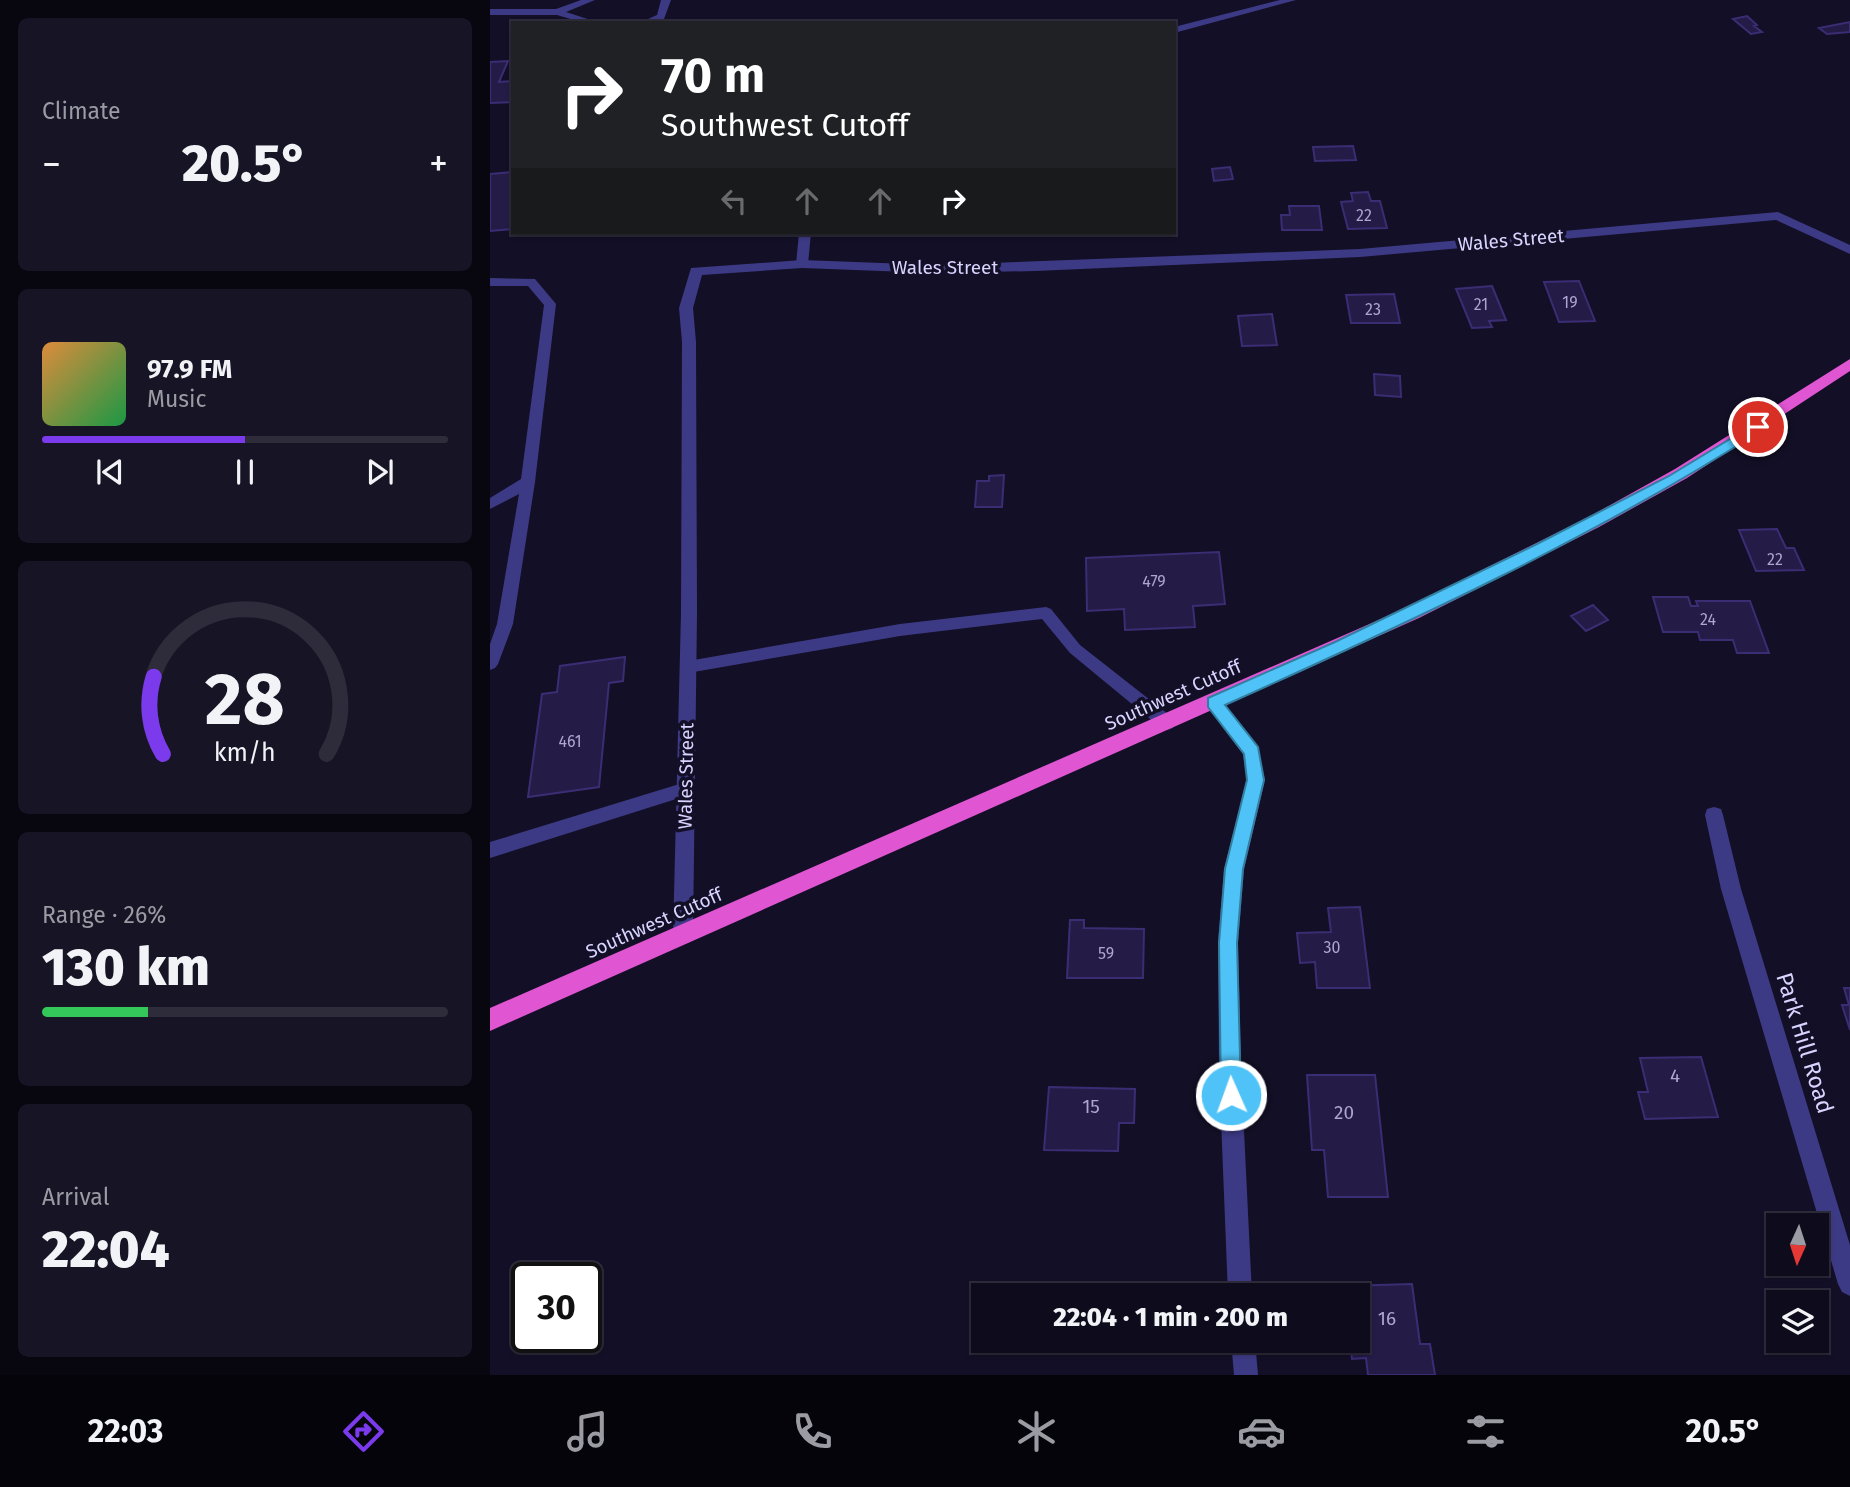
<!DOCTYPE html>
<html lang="en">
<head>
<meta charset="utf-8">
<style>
	:root { --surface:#0e0b1c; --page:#171425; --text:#f1f3f6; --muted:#9b9ba3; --line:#2e2b3b; --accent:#7c3aed }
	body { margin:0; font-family:"Fira Sans",sans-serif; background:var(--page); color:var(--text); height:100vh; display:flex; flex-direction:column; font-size:26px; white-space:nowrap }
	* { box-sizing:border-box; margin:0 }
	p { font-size:23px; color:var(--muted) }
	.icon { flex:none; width:38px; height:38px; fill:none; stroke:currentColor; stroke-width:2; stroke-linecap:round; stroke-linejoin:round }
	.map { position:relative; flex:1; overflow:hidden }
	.drawer { display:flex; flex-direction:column; gap:18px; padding:18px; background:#08060f; width:490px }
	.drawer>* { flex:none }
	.banner { position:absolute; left:21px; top:21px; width:665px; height:214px; border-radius:0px; box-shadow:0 2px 5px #0004,0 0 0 2px var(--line); background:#202124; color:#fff; overflow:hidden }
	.needle { width:46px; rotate:183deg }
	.fabs { position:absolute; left:1276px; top:1213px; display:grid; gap:14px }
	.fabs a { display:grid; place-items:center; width:63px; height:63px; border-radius:0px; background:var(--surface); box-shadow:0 2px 5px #0004,0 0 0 2px var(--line); font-size:35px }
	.speed { position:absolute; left:21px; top:1262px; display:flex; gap:14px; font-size:35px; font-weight:700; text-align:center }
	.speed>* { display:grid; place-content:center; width:91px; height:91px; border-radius:50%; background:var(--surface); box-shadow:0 2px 5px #0004,0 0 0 2px var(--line); line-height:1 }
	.speed .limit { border:4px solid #111; border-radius:10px; background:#fff; color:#111 }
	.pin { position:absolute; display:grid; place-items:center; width:60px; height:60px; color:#fff; margin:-30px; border:4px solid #fff; border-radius:50%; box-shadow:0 2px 7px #0007 }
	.me { position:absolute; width:77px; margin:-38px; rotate:358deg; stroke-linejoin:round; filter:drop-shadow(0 0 5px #0008) }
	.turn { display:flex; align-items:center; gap:24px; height:147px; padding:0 35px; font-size:32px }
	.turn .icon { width:91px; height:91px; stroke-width:2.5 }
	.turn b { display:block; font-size:49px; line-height:60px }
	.lanes { display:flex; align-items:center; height:66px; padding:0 35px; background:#0003; justify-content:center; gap:35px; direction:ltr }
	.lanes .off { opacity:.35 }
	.big { font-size:52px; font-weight:800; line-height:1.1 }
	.drawer .widget { flex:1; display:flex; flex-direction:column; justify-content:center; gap:10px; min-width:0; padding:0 24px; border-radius:10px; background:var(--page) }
	.drawer .dial { align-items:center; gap:0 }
	.dial svg { height:182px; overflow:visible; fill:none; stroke:var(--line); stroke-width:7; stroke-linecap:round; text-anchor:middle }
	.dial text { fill:var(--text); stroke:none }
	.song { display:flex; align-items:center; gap:21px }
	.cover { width:84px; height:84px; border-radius:10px; background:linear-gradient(135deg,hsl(30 70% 55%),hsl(140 70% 35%)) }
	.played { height:7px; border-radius:4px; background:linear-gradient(90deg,var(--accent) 50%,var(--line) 50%) }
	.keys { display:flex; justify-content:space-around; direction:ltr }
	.heat { display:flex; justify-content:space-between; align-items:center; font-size:38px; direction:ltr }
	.charge { height:10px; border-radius:5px; background:linear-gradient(90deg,#34c759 26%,var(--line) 0) }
	.trip { position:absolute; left:481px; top:1283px; width:399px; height:70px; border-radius:0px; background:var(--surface); box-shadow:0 2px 5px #0004,0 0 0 2px var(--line); font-weight:800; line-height:70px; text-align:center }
	.tab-bar { display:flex; height:112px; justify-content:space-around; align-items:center; background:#06040b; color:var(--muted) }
	.tab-bar .icon { width:49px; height:49px }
	.tab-bar .selected { color:var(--accent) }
	.tab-bar b { font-size:32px; color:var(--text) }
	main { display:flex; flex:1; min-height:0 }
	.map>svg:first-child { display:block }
</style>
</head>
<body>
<main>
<section class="drawer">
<div class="widget"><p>Climate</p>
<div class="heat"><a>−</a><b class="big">20.5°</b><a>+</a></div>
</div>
<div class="widget">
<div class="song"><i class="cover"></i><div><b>97.9 FM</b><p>Music</p></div></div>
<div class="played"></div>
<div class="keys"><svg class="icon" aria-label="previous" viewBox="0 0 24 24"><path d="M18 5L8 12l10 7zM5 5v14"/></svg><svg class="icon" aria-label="pause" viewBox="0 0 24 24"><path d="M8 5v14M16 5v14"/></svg><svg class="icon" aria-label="next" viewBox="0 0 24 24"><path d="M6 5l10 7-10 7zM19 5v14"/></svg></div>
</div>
<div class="widget dial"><svg viewBox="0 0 100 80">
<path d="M14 69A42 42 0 1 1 86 69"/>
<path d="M14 69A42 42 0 0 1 10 35" stroke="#7c3aed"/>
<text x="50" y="56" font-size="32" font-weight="700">28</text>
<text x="50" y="72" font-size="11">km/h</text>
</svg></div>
<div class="widget"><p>Range · 26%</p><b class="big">130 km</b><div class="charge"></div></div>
<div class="widget"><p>Arrival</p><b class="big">22:04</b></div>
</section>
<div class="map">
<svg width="1360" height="1375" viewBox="0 0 1360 1375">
	<rect width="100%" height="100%" fill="#130f26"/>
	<path fill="#241b47" stroke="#3b2d73" stroke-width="2" d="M 1257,16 L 1267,25 L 1264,26 L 1272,32 L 1261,34 L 1243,19 Z
		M 1360,22 L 1360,32 L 1337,34 L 1329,28 Z
		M 18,61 L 9,82 L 23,81 L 23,102 L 0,103 L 0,62 Z
		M 863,146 L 866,160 L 825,161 L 823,147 Z
		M 740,167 L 743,179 L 724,181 L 722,169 Z
		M 23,172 L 23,229 L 0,231 L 0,174 Z
		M 878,192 L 881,201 L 890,201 L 897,228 L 858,229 L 851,202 L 863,201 L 861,193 Z
		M 799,206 L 829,206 L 832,230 L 792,230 L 791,215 L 800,215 Z
		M 1089,281 L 1105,321 L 1069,322 L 1054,282 Z
		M 1002,286 L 1016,320 L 999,321 L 1002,327 L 982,328 L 966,289 Z
		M 904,294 L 910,323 L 861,323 L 856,295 Z
		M 782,314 L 787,345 L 752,346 L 748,316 Z
		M 884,374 L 910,376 L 911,397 L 885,395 Z
		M 514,475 L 512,507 L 485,507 L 487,481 L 499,481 L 499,476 Z
		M 1287,529 L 1296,548 L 1304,548 L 1314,570 L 1266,571 L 1249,530 Z
		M 729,552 L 735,604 L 703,606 L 705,627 L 635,630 L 634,609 L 597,611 L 596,558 Z
		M 1163,597 L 1198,597 L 1201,606 L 1208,606 L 1206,601 L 1260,601 L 1279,653 L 1247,653 L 1243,640 L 1210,640 L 1208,632 L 1173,632 Z
		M 1103,605 L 1118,620 L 1096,631 L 1081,616 Z
		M 135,657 L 133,681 L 119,683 L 109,787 L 38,797 L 52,694 L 67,692 L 70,666 Z
		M 870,907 L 880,988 L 827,988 L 825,962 L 810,963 L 807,933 L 841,932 L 838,908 Z
		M 580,920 L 594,920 L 594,928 L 654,929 L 653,978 L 577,978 Z
		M 1354,988 L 1360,988 L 1360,1030 L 1352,1005 L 1359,1005 Z
		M 1211,1057 L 1228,1117 L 1155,1119 L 1148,1092 L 1158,1092 L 1150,1058 Z
		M 817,1075 L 885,1075 L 898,1197 L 838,1197 L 834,1150 L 822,1150 Z
		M 559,1087 L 645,1089 L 644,1123 L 629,1123 L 628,1151 L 554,1150 Z
		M 922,1284 L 930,1344 L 940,1344 L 945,1375 L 878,1375 L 876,1358 L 862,1359 L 860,1340 L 868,1340 L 868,1295 L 855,1295 L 855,1286 Z"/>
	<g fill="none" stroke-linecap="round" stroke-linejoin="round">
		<path fill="#3d3a85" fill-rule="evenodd" d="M 91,0 L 105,0 L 76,12 L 110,23 L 94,23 L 67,15 L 0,15 L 0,9 L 66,9 Z
			M 171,0 L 181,0 L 174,19 L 164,23 L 149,23 L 167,15 Z
			M 790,0 L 806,0 L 684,33 L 684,27 Z
			M 309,233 L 321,233 L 318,264 L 312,268 L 306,264 Z
			M 0,278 L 45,279 L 66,304 L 45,482 L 23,624 L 8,664 L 5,668 L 0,670 L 0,644 L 7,624 L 29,494 L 0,509 L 0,498 L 31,479 L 54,305 L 38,286 L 0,286 Z
			M 556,607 L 561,609 L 590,645 L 683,718 L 685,723 L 683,728 L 677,730 L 671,728 L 580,653 L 552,619 L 410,636 L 198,673 L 192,671 L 190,667 L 192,663 L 198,661 L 410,624 Z
			M 196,782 L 202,784 L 204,789 L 202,794 L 0,858 L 0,842 Z"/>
		<path fill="#3d3a85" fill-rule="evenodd" d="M 1288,212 L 1360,245 L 1360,254 L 1286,220 L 870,257 L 545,271 L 445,273 L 312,268 L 212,275 L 203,308 L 206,342 L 207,613 L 203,935 L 200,942 L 193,944 L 186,942 L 183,935 L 191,613 L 192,342 L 189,308 L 201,268 L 312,260 L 445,265 L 870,249 Z
			M 724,696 L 730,698 L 768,747 L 775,780 L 754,869 L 748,943 L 751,1069 L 762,1295 L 738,1295 L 729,1069 L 728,943 L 734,869 L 757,780 L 753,754 L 715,703 L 718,698 Z
			M 1224,807 L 1231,809 L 1233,815 L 1251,889 L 1360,1245 L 1360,1296 L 1352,1292 L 1348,1284 L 1231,889 L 1215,815 L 1217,809 Z
			M 741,1340 L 765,1340 L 768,1375 L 744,1375 Z"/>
		<path fill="#e055d1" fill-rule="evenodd" d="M 1360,359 L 1360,371 L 1197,478 L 1109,527 L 929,618 L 0,1031 L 0,1008 L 916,608 L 1097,518 L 1185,469 Z"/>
	</g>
	<path fill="#4fc3f7" stroke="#337fa1" stroke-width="2" d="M 1268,422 L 1272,424 L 1272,430 C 1103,538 918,623 735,705 L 768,747 L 774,780 L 753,869 L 747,943 L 751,1095 L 748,1102 L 741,1105 L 734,1102 L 731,1095 L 729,943 L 735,869 L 757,780 L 754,754 L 718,707 L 718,698 L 845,642 L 1047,544 L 1179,476 Z"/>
	<g text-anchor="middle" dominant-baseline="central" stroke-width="7" stroke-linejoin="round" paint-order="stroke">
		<g font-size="16" fill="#aca6d1">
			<text x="874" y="215">22</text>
			<text x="1080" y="302">19</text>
			<text x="991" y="304">21</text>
			<text x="883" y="309">23</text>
			<text x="1285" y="559">22</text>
			<text x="664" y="581">479</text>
			<text x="1218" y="619">24</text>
			<text x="80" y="741">461</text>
			<text x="842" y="947">30</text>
			<text x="616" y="953">59</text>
		</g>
		<g font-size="19" fill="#d9d4ff" stroke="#130f26">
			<text transform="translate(1021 240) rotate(-5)">Wales Street</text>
			<text x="455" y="267">Wales Street</text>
			<text transform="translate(683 695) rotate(-24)">Southwest Cutoff</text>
			<text transform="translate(196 776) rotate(-89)">Wales Street</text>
			<text transform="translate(164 923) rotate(-24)">Southwest Cutoff</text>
		</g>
		<g font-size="19" fill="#aca6d1">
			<text x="1185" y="1075">4</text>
			<text x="601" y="1106">15</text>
			<text x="854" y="1112">20</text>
			<text x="897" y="1318">16</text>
		</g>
		<g font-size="23" fill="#d9d4ff" stroke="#130f26">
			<text transform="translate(1315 1043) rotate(73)">Park Hill Road</text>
		</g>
	</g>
</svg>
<div class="fabs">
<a><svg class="needle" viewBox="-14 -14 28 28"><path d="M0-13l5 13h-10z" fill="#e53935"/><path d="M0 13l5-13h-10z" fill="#9b9ba3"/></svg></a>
<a><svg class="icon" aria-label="layers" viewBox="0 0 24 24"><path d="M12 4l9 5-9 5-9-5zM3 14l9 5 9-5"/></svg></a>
</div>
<div class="speed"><div class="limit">30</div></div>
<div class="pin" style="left:1268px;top:427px;background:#d93025"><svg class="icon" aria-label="arrive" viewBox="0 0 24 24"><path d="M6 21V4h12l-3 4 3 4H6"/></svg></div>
<svg class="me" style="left:741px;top:1095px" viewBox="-20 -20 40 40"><circle r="17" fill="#4fc3f7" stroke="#fff" stroke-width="3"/><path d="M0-11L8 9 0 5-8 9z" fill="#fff"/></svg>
<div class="trip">22:04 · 1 min · 200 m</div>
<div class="banner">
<div class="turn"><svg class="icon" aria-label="right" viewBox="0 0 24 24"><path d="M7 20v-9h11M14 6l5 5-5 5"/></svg><div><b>70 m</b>Southwest Cutoff</div></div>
<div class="lanes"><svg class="icon off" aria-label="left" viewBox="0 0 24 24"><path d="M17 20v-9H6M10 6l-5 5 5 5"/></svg><svg class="icon off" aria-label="ahead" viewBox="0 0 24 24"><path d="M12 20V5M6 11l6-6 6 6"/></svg><svg class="icon off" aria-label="ahead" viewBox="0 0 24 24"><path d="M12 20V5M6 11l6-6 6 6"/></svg><svg class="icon" aria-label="right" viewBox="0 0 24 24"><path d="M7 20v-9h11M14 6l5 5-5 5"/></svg></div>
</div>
</div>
</main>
<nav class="tab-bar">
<b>22:03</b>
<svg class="icon selected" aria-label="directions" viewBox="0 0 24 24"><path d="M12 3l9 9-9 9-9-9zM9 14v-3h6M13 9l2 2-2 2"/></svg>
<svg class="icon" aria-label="music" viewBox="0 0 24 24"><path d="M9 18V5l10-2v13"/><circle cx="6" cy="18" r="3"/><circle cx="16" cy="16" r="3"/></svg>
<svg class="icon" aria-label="phone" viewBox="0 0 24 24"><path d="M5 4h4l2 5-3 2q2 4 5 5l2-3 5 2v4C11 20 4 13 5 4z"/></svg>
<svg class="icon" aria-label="climate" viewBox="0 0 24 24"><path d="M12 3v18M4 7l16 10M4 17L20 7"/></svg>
<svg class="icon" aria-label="car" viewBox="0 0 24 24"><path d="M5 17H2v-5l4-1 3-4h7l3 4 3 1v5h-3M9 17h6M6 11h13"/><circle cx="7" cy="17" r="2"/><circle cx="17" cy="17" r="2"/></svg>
<svg class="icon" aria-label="filters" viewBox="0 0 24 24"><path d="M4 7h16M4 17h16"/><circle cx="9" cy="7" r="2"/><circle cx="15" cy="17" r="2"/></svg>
<b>20.5°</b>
</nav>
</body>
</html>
